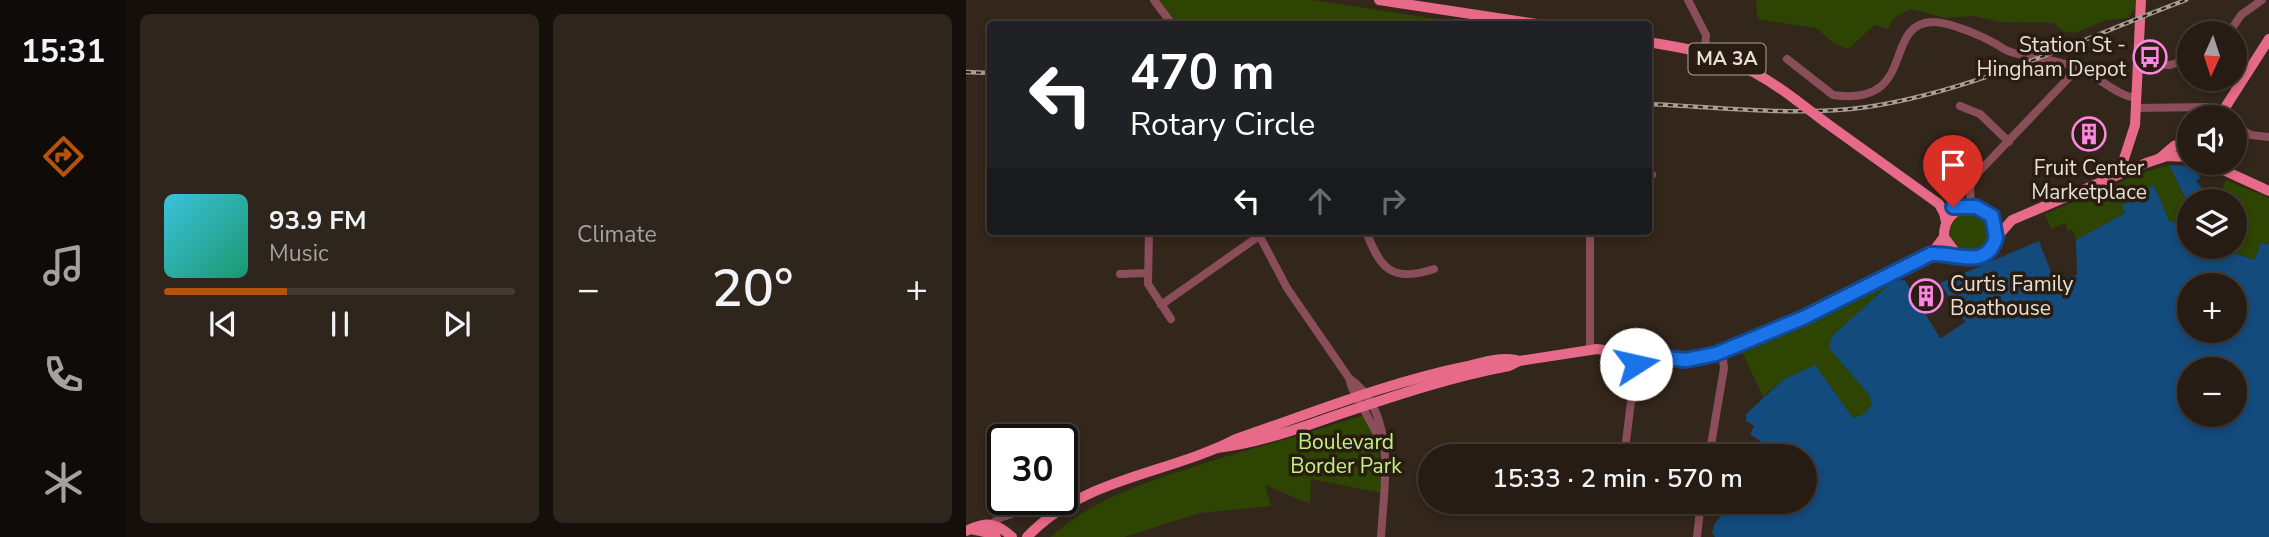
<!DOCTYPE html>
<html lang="en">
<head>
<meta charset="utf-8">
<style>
	:root { --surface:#261c14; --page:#2e251d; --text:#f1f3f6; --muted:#a4a1a0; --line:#423a34; --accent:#b45309 }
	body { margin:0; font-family:"Nunito Sans",sans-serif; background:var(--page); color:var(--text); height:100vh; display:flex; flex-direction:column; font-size:26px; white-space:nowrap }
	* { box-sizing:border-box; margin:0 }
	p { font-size:23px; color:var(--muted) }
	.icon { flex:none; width:38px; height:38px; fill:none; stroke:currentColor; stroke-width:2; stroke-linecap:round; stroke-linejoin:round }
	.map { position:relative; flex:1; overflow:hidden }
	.details { display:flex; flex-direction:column; gap:14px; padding:14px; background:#150f0b; width:840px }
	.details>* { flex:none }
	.top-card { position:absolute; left:21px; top:21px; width:665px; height:214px; border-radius:7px; box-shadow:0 4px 10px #0003,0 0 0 2px var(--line); background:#202124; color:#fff; overflow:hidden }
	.needle { width:46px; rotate:183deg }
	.controls { position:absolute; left:1211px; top:21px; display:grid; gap:14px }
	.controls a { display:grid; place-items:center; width:70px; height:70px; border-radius:50%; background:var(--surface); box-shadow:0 4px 10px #0003,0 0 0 2px var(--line); font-size:35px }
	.speed { position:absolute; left:21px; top:424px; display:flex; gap:14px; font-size:35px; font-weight:700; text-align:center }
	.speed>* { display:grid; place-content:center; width:91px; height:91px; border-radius:50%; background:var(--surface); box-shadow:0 4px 10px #0003,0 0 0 2px var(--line); line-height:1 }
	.speed .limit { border:4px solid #111; border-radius:10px; background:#fff; color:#111 }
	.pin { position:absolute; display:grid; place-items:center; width:60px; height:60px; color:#fff; margin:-72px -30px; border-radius:50% 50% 50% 0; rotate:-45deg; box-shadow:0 0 7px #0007 }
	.pin .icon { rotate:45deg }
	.me { position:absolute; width:77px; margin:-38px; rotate:80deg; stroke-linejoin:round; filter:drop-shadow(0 0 5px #0008) }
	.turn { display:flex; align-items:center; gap:24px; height:147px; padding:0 28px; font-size:32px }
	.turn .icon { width:91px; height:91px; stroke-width:2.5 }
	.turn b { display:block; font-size:49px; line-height:60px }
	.lanes { display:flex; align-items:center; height:66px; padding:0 28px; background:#0003; justify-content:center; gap:35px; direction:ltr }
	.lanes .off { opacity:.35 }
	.big { font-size:52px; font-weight:600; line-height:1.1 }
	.details .card { flex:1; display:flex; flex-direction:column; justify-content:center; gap:10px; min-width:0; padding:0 24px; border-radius:10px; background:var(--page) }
	.song { display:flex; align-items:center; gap:21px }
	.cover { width:84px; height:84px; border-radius:10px; background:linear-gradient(135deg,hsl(190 70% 55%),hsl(160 70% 35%)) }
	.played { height:7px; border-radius:4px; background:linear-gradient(90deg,var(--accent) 35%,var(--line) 35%) }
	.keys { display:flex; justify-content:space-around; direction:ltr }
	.heat { display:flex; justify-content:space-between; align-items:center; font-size:38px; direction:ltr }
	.details .tiles { flex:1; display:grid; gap:14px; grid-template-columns:repeat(2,1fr) }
	.trip { position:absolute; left:452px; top:444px; width:399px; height:70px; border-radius:35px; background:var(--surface); box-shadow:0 4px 10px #0003,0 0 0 2px var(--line); font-weight:600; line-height:70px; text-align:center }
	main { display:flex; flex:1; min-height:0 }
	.tabs { display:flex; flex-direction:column; width:126px; justify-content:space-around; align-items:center; background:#0f0b08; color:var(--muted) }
	.tabs .icon { width:49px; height:49px }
	.tabs .current { color:var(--accent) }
	.tabs b { font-size:32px; color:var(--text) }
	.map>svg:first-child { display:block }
</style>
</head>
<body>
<main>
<nav class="tabs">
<b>15:31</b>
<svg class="icon current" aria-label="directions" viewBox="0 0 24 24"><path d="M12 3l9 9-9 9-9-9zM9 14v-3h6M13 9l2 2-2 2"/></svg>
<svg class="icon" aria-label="music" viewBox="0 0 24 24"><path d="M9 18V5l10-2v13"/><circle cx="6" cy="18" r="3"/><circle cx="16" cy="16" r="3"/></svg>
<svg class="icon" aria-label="phone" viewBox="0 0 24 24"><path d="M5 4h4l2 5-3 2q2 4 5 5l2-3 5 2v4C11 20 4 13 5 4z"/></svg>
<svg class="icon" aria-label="climate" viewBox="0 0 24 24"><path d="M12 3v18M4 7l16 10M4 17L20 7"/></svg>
</nav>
<section class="details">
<div class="tiles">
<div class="card">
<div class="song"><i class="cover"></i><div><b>93.9 FM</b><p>Music</p></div></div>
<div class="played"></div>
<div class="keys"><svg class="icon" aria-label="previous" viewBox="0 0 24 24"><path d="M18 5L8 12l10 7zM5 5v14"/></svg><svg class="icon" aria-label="pause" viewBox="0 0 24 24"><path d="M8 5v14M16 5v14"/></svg><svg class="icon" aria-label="next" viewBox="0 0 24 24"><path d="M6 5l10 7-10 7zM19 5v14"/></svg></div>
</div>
<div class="card"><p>Climate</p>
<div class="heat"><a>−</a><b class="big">20°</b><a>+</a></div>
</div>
</div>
</section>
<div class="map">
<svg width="1303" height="537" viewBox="0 0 1303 537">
	<rect width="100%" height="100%" fill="#33261b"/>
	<path fill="#2d4402" d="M 193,0 L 347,0 L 504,24 L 211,24 Z
		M 790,0 L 1171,0 L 1170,9 L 1166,11 L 1163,18 L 1141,20 L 1108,33 L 1096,31 L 1088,23 L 1034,22 L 1008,16 L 980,18 L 944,9 L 927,19 L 922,29 L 910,25 C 899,31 892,43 881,49 L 869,44 L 850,28 L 795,20 L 791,16 Z
		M 1203,165 L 1223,205 L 1222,216 L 1211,223 L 1203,221 L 1188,185 L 1159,213 L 1110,240 L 1106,230 L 1102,231 L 1099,223 L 1085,229 L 1079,214 L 1181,171 Z
		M 1260,180 L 1303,198 L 1303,244 L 1295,243 L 1290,260 L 1249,247 L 1269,247 L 1269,201 L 1252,201 Z
		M984 233a21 21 0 1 1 42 0a21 21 0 1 1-42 0Z
		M 927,281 L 866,336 L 864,348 L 903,395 L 907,404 L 899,413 L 889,418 L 885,415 L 849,366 L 818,379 L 797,397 L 776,352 L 835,328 Z
		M 395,416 L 398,416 C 412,442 417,464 415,493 L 345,479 L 344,504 L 299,485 L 305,506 L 234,513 L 158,537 L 84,537 C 127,500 169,486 221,469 C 279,450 337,435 395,416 Z"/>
	<path fill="#134b7d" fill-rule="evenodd" d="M 1203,165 L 1227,166 L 1234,178 L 1230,181 L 1238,192 L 1251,201 L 1223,201 L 1223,205 Z
		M 1188,185 L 1203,221 L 1211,223 L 1223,213 L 1223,247 L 1249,247 L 1289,260 L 1295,243 L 1303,244 L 1303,537 L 749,537 L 746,533 L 749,523 L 762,508 L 771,512 L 776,502 L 838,502 L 838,457 L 798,457 L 803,447 L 784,434 L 788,426 L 780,421 L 780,414 L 818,379 L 849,365 L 885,415 L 889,418 L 899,413 L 906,404 L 903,395 L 863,348 L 866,336 L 927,281 L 939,280 L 975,338 L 999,322 L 973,283 L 1073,241 L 1088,280 L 1111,275 L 1110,240 L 1159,213 L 1156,206 ZM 1223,285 L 1269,285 L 1269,331 L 1223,331 ZM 1223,369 L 1269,369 L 1269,415 L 1223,415 Z"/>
	<path fill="#33261b" d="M 1015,264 L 1015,266 L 974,283 L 999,322 L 974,338 L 937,277 L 942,278 L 975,333 L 994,321 L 970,282 Z"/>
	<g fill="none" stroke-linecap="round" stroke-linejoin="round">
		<path stroke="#8a4d5a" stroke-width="8" d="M 188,0 L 206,24
			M 722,0 L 740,35 L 739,52
			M 1263,33 L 1275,15 L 1296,0
			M 821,59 L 867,95 C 953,107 915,23 967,22 C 983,22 1014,35 1028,43 C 1033,45 1036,49 1042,51 C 1064,59 1089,58 1114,69 C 1133,77 1150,95 1170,98
			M 1171,64 L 1204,65 L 1223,59
			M 994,106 L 1014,114 L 1043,142
			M 1170,108 L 1242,107 L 1256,117
			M 1269,126 L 1285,135 L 1303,137
			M 682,174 L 686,175
			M 1005,206 L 1004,189 L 1007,178 L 1112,68
			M 183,231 L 182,284 L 205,319
			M 291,231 L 321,288 L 383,378 L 386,388 L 416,443
			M 400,231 C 414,269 426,283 468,269
			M 624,231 L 624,350
			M 154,274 L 181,273
			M 195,305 L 293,236
			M 383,378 C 432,413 418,485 415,537
			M 658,457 L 671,355
			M 743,457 L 758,368 L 756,352
			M 24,530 L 28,522 L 34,518 L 82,501
			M 731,537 L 735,502"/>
		<path stroke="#e86a8a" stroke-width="10" d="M 413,0 L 571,24
			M 682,42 C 748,53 776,59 830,100
			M 1253,117 L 1303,39
			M 859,122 L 973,204 L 978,213 L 980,222
			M 1194,158 L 1208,146 L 1223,139
			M 1242,163 L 1303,191
			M 1157,172 L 1157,162 L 1169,125 L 1175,0
			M 1030,238 L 1046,220 L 1180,163 L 1201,156 L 1223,157
			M 965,254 C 972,254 980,253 987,254 C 996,256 1003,261 1013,258 C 1051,245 1018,185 988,213 C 980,220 978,227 978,237 L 992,256
			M 251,448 C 292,443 332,429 371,415 C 428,396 484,377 543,366 L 553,361 L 631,349 L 706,360 L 739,357 L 837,318 L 965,254 L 978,237
			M 5,529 L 23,533 L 30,537
			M 0,531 C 19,522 29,521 46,537
			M 61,537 C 118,477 200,475 270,439 C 346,413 423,382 502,366 C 517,362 534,357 550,360"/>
		<defs>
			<path id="rail" d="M 0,72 L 24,73
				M 682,104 C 755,107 829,117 901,107 C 1009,91 1118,38 1220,0"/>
		</defs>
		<use href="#rail" stroke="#a89e95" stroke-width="4.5"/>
		<use href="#rail" stroke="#291d12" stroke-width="2" stroke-dasharray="5" stroke-linecap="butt"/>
		<path stroke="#e86a8a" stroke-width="10" d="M 830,100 L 859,122"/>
	</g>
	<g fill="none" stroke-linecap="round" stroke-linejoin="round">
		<defs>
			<path id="route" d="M 670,364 L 671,355 L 720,360 L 750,354 L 837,318 L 965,254 C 989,252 1020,271 1030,238 L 1026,216 L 1010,207 L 987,207"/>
		</defs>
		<use href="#route" stroke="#114b97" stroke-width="18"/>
		<use href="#route" stroke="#1a73e8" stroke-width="12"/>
	</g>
	<defs>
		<symbol id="bus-ring" viewBox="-11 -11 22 22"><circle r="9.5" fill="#291d12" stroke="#fd86e2" stroke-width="1.5"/><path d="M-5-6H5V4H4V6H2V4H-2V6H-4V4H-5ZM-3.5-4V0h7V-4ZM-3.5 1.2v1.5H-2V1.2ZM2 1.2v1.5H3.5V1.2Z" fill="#fd86e2"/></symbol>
		<symbol id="building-ring" viewBox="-11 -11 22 22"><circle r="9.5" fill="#291d12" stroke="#fd86e2" stroke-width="1.5"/><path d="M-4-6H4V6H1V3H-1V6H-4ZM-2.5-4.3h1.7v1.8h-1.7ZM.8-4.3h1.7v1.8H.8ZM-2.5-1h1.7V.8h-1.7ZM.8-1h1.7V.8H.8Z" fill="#fd86e2"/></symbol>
	</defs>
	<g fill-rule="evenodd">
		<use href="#bus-ring" x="1165" y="38" width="38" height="38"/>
		<use href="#building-ring" x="1104" y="115" width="38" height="38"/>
		<use href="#building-ring" x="941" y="277" width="38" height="38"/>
	</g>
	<g text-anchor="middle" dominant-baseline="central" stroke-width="7" stroke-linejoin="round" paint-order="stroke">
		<rect fill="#291d12" stroke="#aea49c" stroke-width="2" x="722.5" y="43.5" width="77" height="31" rx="5"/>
		<g font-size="19" font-weight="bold" fill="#e7ded7">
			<text x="761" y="59">MA 3A</text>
		</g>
		<g font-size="21" fill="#e7ded7" stroke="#291d12" text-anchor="end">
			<text x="1160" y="45">Station St -<tspan x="1160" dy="24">Hingham Depot</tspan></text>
			<text x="1123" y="168" text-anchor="middle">Fruit Center<tspan x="1123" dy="24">Marketplace</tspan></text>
			<text x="984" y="284" text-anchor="start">Curtis Family<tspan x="984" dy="24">Boathouse</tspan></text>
		</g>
		<g font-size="21" fill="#c0f37e" stroke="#291d12">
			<text x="380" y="442">Boulevard<tspan x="380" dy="24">Border Park</tspan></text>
		</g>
	</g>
</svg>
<div class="controls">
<a><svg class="needle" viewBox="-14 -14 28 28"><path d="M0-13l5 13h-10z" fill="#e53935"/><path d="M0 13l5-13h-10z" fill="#a4a1a0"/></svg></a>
<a><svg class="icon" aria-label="sound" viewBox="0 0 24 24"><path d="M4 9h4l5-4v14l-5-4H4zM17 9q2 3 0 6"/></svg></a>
<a><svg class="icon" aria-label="layers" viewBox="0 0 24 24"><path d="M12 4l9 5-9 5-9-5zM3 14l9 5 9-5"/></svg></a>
<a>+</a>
<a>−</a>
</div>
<div class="speed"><div class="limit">30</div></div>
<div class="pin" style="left:987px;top:207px;background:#d93025"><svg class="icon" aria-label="arrive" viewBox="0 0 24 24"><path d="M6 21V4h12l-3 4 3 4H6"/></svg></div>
<svg class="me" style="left:670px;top:364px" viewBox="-20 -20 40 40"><circle r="19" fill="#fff"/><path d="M0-13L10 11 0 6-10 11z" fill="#1a73e8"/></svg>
<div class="trip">15:33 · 2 min · 570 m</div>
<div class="top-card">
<div class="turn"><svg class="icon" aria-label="left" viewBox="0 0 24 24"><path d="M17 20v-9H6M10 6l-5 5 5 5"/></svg><div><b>470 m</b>Rotary Circle</div></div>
<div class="lanes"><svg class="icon" aria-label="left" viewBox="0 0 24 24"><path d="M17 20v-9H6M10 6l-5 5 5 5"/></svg><svg class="icon off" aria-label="ahead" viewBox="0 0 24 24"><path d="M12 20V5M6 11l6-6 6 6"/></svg><svg class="icon off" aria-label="right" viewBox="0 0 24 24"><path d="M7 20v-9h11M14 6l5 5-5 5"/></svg></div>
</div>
</div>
</main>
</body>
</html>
